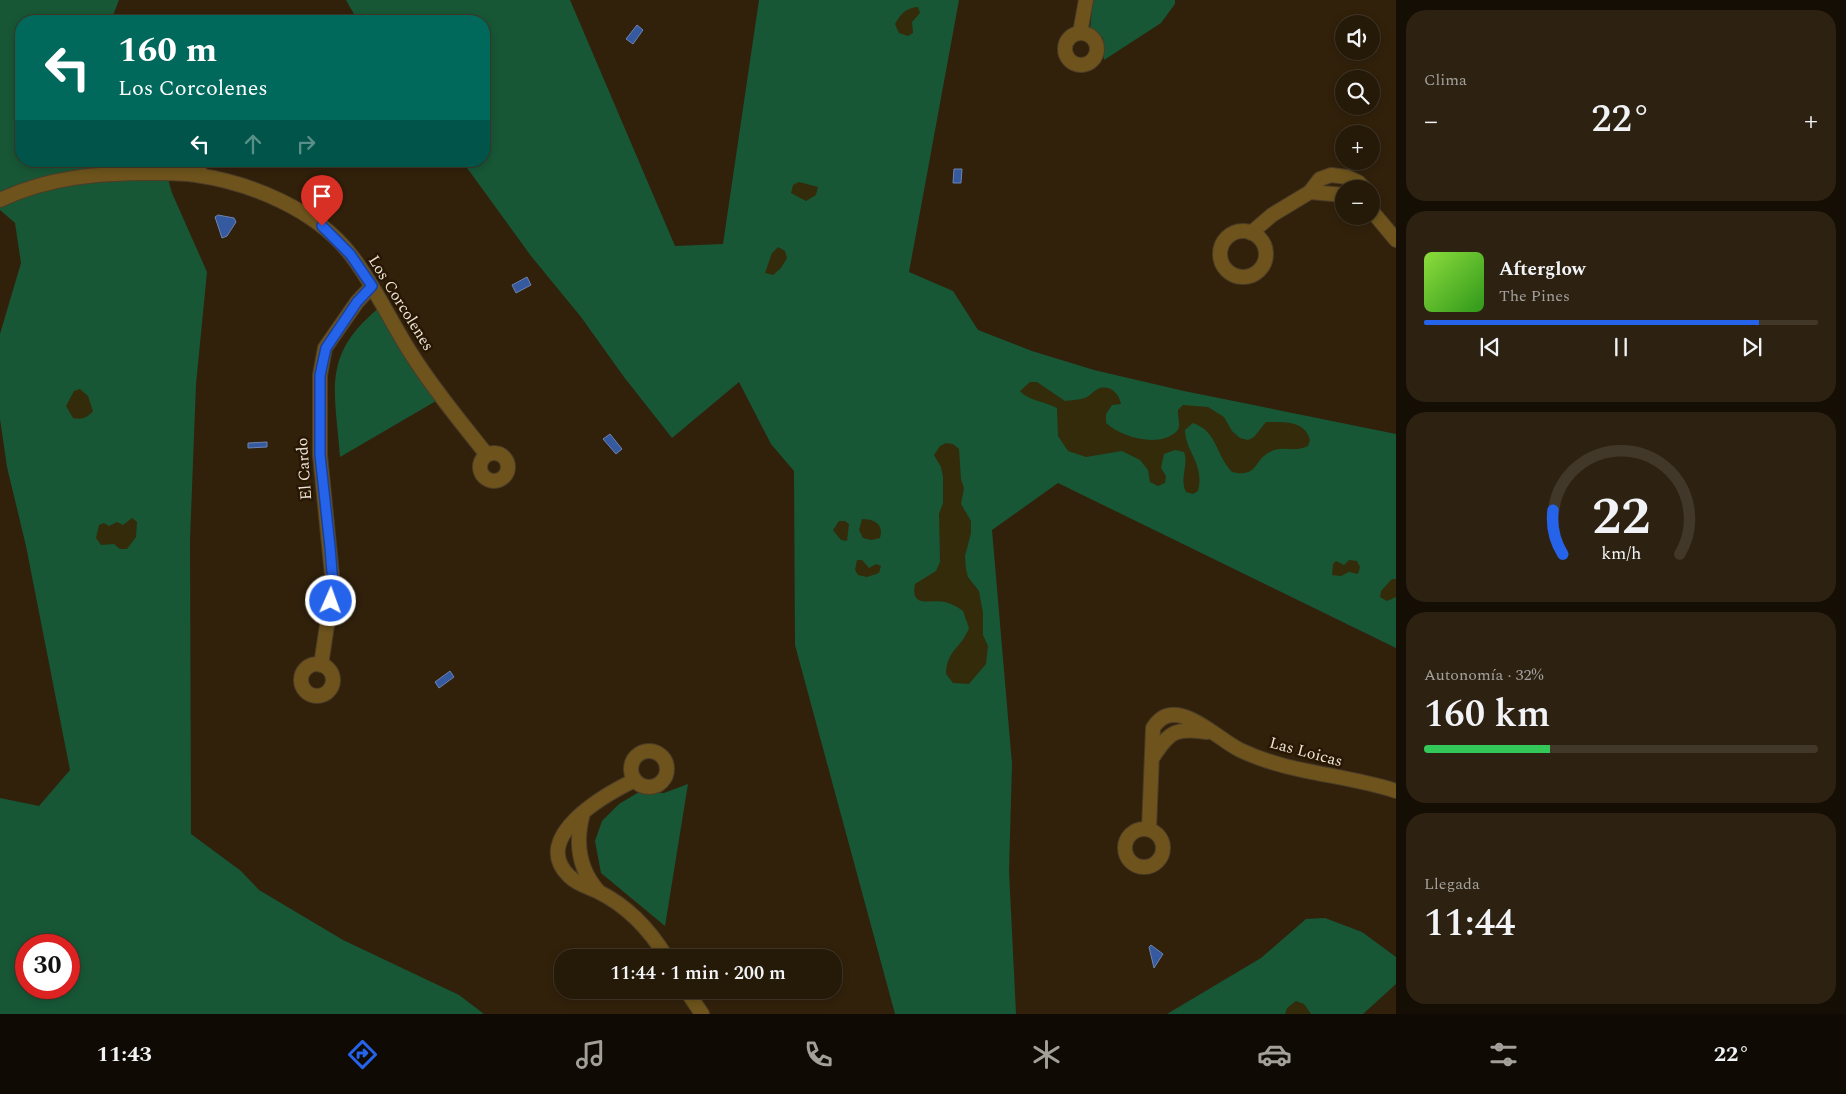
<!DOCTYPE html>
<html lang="es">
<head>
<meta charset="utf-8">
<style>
	:root { --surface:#251908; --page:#2d2212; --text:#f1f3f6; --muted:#a3a09c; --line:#423829; --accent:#2563eb }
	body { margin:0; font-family:Spectral,serif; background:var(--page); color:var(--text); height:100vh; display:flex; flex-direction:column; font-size:19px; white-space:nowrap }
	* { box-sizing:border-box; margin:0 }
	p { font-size:16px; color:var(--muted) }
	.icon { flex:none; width:28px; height:28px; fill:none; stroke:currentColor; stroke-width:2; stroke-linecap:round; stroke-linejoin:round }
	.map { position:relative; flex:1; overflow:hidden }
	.side { display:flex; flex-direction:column; gap:10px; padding:10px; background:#140e04; width:450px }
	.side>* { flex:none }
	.hud { position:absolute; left:15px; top:15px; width:475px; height:152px; border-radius:20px; box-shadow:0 2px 8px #0003,0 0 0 1px var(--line); background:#00695c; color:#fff; overflow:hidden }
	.fabs { position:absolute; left:1335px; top:15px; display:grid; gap:10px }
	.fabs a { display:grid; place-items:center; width:45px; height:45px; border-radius:50%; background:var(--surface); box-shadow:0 2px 8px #0003,0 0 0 1px var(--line); font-size:25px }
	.speed { position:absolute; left:15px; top:934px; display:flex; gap:10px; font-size:25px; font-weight:700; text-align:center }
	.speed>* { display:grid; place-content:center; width:65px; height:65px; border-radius:50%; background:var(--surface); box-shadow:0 2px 8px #0003,0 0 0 1px var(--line); line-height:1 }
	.speed .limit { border:8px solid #d22; background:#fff; color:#111 }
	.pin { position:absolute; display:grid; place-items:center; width:42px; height:42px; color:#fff; margin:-51px -21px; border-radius:50% 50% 50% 0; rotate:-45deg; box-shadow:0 0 5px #0007 }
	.pin .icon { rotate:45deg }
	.me { position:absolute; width:55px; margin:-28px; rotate:2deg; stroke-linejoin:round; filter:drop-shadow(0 0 4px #0008) }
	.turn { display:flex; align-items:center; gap:18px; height:105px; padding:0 20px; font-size:22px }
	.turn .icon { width:65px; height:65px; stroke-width:2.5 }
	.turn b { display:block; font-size:35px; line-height:42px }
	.lanes { display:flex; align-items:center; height:48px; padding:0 20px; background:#0003; justify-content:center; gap:25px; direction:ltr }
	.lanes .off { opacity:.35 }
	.big { font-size:38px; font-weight:600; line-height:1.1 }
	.side .tile { flex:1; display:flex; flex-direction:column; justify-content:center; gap:8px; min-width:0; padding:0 18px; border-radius:20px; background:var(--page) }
	.side .dial { align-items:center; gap:0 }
	.dial svg { height:130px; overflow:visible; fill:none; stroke:var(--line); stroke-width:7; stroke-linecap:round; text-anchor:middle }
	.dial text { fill:var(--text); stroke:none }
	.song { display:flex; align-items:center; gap:15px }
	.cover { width:60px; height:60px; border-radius:8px; background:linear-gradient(135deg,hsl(90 70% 55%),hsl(110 70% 35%)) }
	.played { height:5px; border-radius:2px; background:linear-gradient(90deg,var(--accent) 85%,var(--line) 85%) }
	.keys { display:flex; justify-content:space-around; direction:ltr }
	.heat { display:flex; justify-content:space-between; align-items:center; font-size:28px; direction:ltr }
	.charge { height:8px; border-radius:4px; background:linear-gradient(90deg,#34c759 32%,var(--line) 0) }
	.trip { position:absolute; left:554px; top:949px; width:288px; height:50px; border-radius:20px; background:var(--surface); box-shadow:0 2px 8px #0003,0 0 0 1px var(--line); font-weight:600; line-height:50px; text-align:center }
	.dock { display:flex; height:80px; justify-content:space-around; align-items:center; background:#0f0a03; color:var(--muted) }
	.dock .icon { width:35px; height:35px }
	.dock .on { color:var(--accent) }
	.dock b { font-size:22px; color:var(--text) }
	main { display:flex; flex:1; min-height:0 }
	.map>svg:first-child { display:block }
</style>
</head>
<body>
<main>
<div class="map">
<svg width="1396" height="1014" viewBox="0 0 1396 1014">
	<rect width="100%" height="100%" fill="#31210b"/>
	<path fill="#175736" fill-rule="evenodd" d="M 0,0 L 119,0 L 111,21 L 21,21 L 21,161 L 163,161 L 172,193 L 207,272 L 196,384 L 190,540 L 191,834 L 241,871 L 259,890 L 343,940 L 459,995 L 484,1014 L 0,1014 L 0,798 L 39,806 L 70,770 L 26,546 L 7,467 L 0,419 L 0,334 L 21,263 L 15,223 L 0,210 ZM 26,945 L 69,945 L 69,988 L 26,988 Z
		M 346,0 L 570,0 L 675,246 L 723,244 L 759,0 L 959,0 L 909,272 L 953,291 L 978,330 L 1032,351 L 1094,370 L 1184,391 L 1396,434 L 1396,648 L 1058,483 L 992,530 L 1012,764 L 1009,871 L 1016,1014 L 895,1014 L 795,645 L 794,471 L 771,444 L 739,382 L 672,438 L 624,377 L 581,317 L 531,256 L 462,161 L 484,161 L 484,21 L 358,21 Z
		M 1093,0 L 1175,0 L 1175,4 L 1161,23 L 1104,60 L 1103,38 L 1090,29 Z
		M 380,307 L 436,401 L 340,457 C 335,389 321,355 380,307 Z
		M 688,784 L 665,926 L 601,873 L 595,841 L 602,821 L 619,804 L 639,792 L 664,793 Z
		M 1325,918 L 1362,932 L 1396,957 L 1396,984 L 1363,1014 L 1167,1014 L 1261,958 L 1306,919 Z"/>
	<path fill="#332b0a" d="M 918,7 L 920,13 L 912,22 L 913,33 L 908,36 L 899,33 L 895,24 C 901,14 905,8 918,7 Z
		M 799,182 L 818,187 L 816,195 L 806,201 L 791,193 L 793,185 Z
		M 778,247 L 785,251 L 787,258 L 781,268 L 773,275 L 765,273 L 772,253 Z
		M 1030,382 L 1037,382 L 1065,401 C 1071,400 1078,400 1085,398 C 1090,396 1093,391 1098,389 C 1109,384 1119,393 1121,404 L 1112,405 L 1106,414 L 1106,423 C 1121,437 1158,448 1176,432 C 1182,427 1177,417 1178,410 L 1183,405 L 1208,407 L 1224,417 L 1232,431 L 1240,438 L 1248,440 L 1254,437 L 1266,422 C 1283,422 1305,420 1310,440 L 1308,446 C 1294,453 1283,445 1270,452 C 1253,460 1259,478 1232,472 C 1215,454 1218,432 1193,423 L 1185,430 C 1185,451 1205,464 1198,491 L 1193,494 L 1186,492 C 1179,478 1189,465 1184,452 L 1175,450 L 1164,454 L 1161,468 L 1166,476 L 1165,483 L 1158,486 L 1150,482 L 1148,470 L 1140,460 L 1122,451 L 1086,457 L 1068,451 L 1058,436 L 1057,408 C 1046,402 1027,400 1020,391 Z
		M 80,389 L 88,396 L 93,411 C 87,418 82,420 73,418 L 66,406 L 74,391 Z
		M 946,443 L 953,444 L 959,449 L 961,479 L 964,488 L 961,504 L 971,521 L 971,533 L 965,556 L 966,569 L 968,577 L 979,591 L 983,613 L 983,635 L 988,646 L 986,664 L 969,684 L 953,683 L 946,674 C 947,649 961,649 969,628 L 963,611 C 958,607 952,604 945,602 C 931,599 910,609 915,584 L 936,571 L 940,562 L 939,514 L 943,503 L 943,477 L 941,467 L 934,455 L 940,446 Z
		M 132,518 L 137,522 L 136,537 L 127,549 L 120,549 L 114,544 L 101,545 L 96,538 L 99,525 L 104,523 L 109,526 L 117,522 L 123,525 Z
		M 862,519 C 875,519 884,525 880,538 L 871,540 L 863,538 L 859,530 Z
		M 839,521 L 845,521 L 849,524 L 847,541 L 841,540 L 833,530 Z
		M 857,560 L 862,560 L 869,568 L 876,564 L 881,566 L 879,573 L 867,577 L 858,575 L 855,570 Z
		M 1349,560 L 1357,561 L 1360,567 L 1358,574 L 1349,572 L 1341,576 L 1332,575 L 1333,564 L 1336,561 L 1344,565 Z
		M 1392,579 L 1396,579 L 1396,597 L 1387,601 L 1380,597 L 1381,591 Z
		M 1296,1001 L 1304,1004 L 1311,1014 L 1285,1014 L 1287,1008 Z"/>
	<path fill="#365a9f" stroke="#6d83b0" d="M 637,25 L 643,30 L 633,44 L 626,39 Z
		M 954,169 L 962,169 L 961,183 L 953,183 Z
		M 218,215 L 234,218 L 236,222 L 227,236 L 222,238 L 215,217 Z
		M 527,277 L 531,285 L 516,293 L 512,285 Z
		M 610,434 L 622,449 L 616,454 L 603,439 Z
		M 267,442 L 267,447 L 248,448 L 248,443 Z
		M 450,671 L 454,677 L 439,688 L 435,682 Z
		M 1151,945 L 1163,954 L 1154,968 L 1149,947 Z"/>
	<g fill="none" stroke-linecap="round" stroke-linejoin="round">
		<defs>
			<path id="minor" d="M1065 49a16 16 0 1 1 32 0a16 16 0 1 1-32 0Z
				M 1080,33 L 1086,0
				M 197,175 L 201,161
				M 1310,192 L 1344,195
				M 0,200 C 48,177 99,173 151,173 C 166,173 182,173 196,175 C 252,183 316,210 351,255 C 375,286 391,323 412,355 C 434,390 461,422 487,455
				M 1371,210 L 1396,240
				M1220 254a23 23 0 1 1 46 0a23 23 0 1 1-46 0Z
				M 1251,233 L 1272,215 L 1310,192 L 1320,179 L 1331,175 L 1347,177 L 1358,182 L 1365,189
				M480 467a14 14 0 1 1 28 0a14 14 0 1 1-28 0Z
				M301 680a16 16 0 1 1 32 0a16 16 0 1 1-32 0Z
				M 321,665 L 333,585 L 320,455 L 320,375 L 325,348 L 357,302 L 372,286
				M631 769a18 18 0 1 1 36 0a18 18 0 1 1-36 0Z
				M 1153,757 C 1169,732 1176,727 1207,732
				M 635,780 C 606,794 529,837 569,876 C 578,885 589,887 599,892 C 629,907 650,930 667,958
				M 583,813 C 575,842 578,869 599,892
				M1125 848a19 19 0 1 1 38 0a19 19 0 1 1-38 0Z
				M 1149,829 L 1153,728 C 1175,693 1215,738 1240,750 C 1290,774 1345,774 1396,791
				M 686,990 L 702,1014"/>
		</defs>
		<use href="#minor" stroke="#4b3c28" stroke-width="16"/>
		<use href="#minor" stroke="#6e541c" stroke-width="14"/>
	</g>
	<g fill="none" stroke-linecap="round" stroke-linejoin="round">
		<defs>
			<path id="route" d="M 322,226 L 350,254 L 372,286 L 357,302 L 326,348 L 320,375 L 320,455 L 330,547 L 333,585 L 331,601"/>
		</defs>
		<use href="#route" stroke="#184099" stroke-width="12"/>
		<use href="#route" stroke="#2563eb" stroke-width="9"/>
	</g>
	<g text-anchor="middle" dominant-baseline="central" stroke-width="5" stroke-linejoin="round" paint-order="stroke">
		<g font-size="16" fill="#eee4d7" stroke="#271703">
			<text transform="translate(401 303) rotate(58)">Los Corcolenes</text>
			<text transform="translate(304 469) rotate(-94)">El Cardo</text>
			<text transform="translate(1306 752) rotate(15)">Las Loicas</text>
		</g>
	</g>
</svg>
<div class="fabs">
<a><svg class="icon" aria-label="sound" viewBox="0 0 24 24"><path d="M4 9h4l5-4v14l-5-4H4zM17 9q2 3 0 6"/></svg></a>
<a><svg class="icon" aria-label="search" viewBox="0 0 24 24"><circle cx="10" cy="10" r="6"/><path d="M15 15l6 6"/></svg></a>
<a>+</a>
<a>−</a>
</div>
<div class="speed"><div class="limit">30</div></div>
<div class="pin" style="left:322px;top:226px;background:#d93025"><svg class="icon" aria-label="arrive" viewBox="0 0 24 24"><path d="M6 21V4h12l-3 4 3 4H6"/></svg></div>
<svg class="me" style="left:331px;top:601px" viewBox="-20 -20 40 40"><circle r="17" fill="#2563eb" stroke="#fff" stroke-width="3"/><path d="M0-11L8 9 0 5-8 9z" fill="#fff"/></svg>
<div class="trip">11:44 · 1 min · 200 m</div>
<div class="hud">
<div class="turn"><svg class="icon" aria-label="left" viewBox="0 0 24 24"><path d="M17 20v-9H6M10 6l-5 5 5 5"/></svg><div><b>160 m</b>Los Corcolenes</div></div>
<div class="lanes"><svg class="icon" aria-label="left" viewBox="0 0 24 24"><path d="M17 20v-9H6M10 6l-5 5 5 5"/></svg><svg class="icon off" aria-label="ahead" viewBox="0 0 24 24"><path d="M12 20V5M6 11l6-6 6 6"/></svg><svg class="icon off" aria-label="right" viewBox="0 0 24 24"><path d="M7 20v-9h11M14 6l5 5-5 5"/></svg></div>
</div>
</div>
<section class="side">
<div class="tile"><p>Clima</p>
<div class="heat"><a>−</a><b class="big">22°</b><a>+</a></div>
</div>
<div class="tile">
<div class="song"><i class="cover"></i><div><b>Afterglow</b><p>The Pines</p></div></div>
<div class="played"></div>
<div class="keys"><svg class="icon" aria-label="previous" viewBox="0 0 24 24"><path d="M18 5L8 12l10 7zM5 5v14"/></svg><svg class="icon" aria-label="pause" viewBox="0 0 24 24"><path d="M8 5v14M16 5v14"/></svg><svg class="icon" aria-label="next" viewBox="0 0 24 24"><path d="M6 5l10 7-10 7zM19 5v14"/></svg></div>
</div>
<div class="tile dial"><svg viewBox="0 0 100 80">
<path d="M14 69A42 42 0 1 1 86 69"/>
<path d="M14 69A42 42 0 0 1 8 42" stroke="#2563eb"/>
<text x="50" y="56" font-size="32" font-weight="700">22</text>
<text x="50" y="72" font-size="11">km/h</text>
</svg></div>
<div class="tile"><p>Autonomía · 32%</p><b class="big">160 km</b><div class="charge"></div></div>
<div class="tile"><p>Llegada</p><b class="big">11:44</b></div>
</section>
</main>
<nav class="dock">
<b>11:43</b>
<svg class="icon on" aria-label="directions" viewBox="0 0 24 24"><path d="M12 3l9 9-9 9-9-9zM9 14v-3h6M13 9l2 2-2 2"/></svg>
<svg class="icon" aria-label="music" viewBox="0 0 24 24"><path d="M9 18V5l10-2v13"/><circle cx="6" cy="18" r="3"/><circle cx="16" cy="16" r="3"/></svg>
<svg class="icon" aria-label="phone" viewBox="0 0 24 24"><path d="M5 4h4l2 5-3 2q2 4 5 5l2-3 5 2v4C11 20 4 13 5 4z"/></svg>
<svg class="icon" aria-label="climate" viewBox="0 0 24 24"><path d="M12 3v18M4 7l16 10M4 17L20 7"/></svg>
<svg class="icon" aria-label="car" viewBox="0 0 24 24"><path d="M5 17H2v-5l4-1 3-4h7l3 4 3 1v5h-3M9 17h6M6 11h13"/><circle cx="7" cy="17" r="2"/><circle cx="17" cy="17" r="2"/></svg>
<svg class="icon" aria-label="filters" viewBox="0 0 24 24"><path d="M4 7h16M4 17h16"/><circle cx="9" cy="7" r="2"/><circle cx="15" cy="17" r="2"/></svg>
<b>22°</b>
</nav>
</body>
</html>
